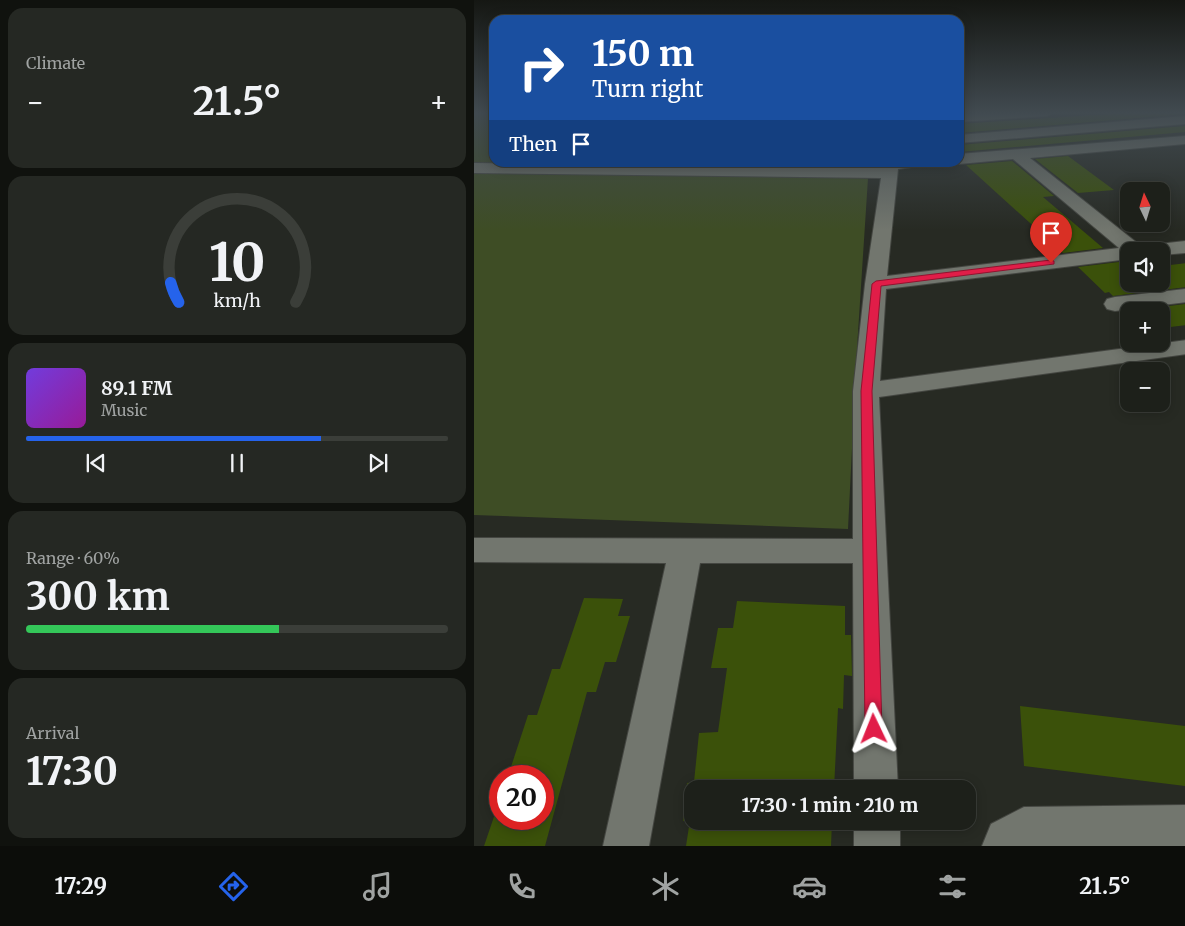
<!DOCTYPE html>
<html lang="en">
<head>
<meta charset="utf-8">
<style>
	:root { --surface:#1d201a; --page:#252823; --text:#f1f3f6; --muted:#a0a3a2; --line:#3b3e39; --accent:#2563eb }
	body { margin:0; font-family:Merriweather,serif; background:var(--page); color:var(--text); height:100vh; display:flex; flex-direction:column; font-size:19px; white-space:nowrap }
	* { box-sizing:border-box; margin:0 }
	p { font-size:16px; color:var(--muted) }
	.icon { flex:none; width:28px; height:28px; fill:none; stroke:currentColor; stroke-width:2; stroke-linecap:round; stroke-linejoin:round }
	.map { position:relative; flex:1; overflow:hidden }
	.panel { display:flex; flex-direction:column; gap:8px; padding:8px; background:#10120e; width:474px }
	.panel>* { flex:none }
	.top-card { position:absolute; left:15px; top:15px; width:475px; height:152px; border-radius:15px; box-shadow:0 2px 12px #0003,0 0 0 1px var(--line); background:#1a4fa0; color:#fff; overflow:hidden }
	.needle { width:32px; rotate:356deg }
	.tools { position:absolute; left:646px; top:182px; display:grid; gap:10px }
	.tools a { display:grid; place-items:center; width:50px; height:50px; border-radius:10px; background:var(--surface); box-shadow:0 2px 12px #0003,0 0 0 1px var(--line); font-size:25px }
	.speed { position:absolute; left:15px; top:765px; display:flex; gap:10px; font-size:25px; font-weight:700; text-align:center }
	.speed>* { display:grid; place-content:center; width:65px; height:65px; border-radius:50%; background:var(--surface); box-shadow:0 2px 12px #0003,0 0 0 1px var(--line); line-height:1 }
	.speed .limit { border:8px solid #d22; background:#fff; color:#111 }
	.pin { position:absolute; display:grid; place-items:center; width:42px; height:42px; color:#fff; margin:-51px -21px; border-radius:50% 50% 50% 0; rotate:-45deg; box-shadow:0 0 5px #0007 }
	.pin .icon { rotate:45deg }
	.me { position:absolute; width:55px; margin:-28px; rotate:358deg; stroke-linejoin:round; filter:drop-shadow(0 0 4px #0008) }
	.turn { display:flex; align-items:center; gap:18px; height:105px; padding:0 20px; font-size:22px }
	.turn .icon { width:65px; height:65px; stroke-width:2.5 }
	.turn b { display:block; font-size:35px; line-height:42px }
	.then { display:flex; align-items:center; height:48px; padding:0 20px; background:#0003; gap:10px; font-size:19px }
	.big { font-size:38px; font-weight:700; line-height:1.1 }
	.panel .card { flex:1; display:flex; flex-direction:column; justify-content:center; gap:8px; min-width:0; padding:0 18px; border-radius:15px; background:var(--page) }
	.panel .dial { align-items:center; gap:0 }
	.dial svg { height:130px; overflow:visible; fill:none; stroke:var(--line); stroke-width:7; stroke-linecap:round; text-anchor:middle }
	.dial text { fill:var(--text); stroke:none }
	.song { display:flex; align-items:center; gap:15px }
	.cover { width:60px; height:60px; border-radius:8px; background:linear-gradient(135deg,hsl(260 70% 55%),hsl(300 70% 35%)) }
	.played { height:5px; border-radius:2px; background:linear-gradient(90deg,var(--accent) 70%,var(--line) 70%) }
	.keys { display:flex; justify-content:space-around; direction:ltr }
	.heat { display:flex; justify-content:space-between; align-items:center; font-size:28px; direction:ltr }
	.charge { height:8px; border-radius:4px; background:linear-gradient(90deg,#34c759 60%,var(--line) 0) }
	.trip { position:absolute; left:210px; top:780px; width:292px; height:50px; border-radius:15px; background:var(--surface); box-shadow:0 2px 12px #0003,0 0 0 1px var(--line); font-weight:700; line-height:50px; text-align:center }
	.tabs { display:flex; height:80px; justify-content:space-around; align-items:center; background:#0c0d0a; color:var(--muted) }
	.tabs .icon { width:35px; height:35px }
	.tabs .current { color:var(--accent) }
	.tabs b { font-size:22px; color:var(--text) }
	main { display:flex; flex:1; min-height:0 }
	.map>svg:first-child { display:block }
</style>
</head>
<body>
<main>
<section class="panel">
<div class="card"><p>Climate</p>
<div class="heat"><a>−</a><b class="big">21.5°</b><a>+</a></div>
</div>
<div class="card dial"><svg viewBox="0 0 100 80">
<path d="M14 69A42 42 0 1 1 86 69"/>
<path d="M14 69A42 42 0 0 1 9 57" stroke="#2563eb"/>
<text x="50" y="56" font-size="32" font-weight="700">10</text>
<text x="50" y="72" font-size="11">km/h</text>
</svg></div>
<div class="card">
<div class="song"><i class="cover"></i><div><b>89.1 FM</b><p>Music</p></div></div>
<div class="played"></div>
<div class="keys"><svg class="icon" aria-label="previous" viewBox="0 0 24 24"><path d="M18 5L8 12l10 7zM5 5v14"/></svg><svg class="icon" aria-label="pause" viewBox="0 0 24 24"><path d="M8 5v14M16 5v14"/></svg><svg class="icon" aria-label="next" viewBox="0 0 24 24"><path d="M6 5l10 7-10 7zM19 5v14"/></svg></div>
</div>
<div class="card"><p>Range · 60%</p><b class="big">300 km</b><div class="charge"></div></div>
<div class="card"><p>Arrival</p><b class="big">17:30</b></div>
</section>
<div class="map">
<svg width="712" height="846" viewBox="0 0 712 846">
	<rect width="100%" height="100%" fill="#272a23"/>
	<path fill="#3e4d25" d="M 0,112 L 20,112 L 20,162 L 395,163 L 383,348 L 374,529 L 0,515 Z"/>
	<path fill="#3b510a" d="M 664,112 L 712,112 L 712,114 L 485,133 L 485,124 Z
		M 712,126 L 712,132 L 485,152 L 485,145 Z
		M 594,156 L 640,190 L 604,193 L 561,159 Z
		M 538,161 L 580,196 L 569,197 L 629,248 L 589,253 L 492,165 Z
		M 645,262 L 655,271 L 655,284 L 670,284 L 679,291 L 639,296 L 635,292 L 631,293 L 604,267 Z
		M 712,263 L 712,287 L 688,290 L 688,266 Z
		M 712,304 L 712,325 L 688,328 L 688,311 L 655,311 Z
		M 110,598 L 149,599 L 144,616 L 156,616 L 142,662 L 131,662 L 122,692 L 113,692 L 71,846 L 10,846 L 26,799 L 26,819 L 69,819 L 69,776 L 34,776 L 54,715 L 63,715 L 78,669 L 86,669 Z
		M 263,601 L 371,606 L 371,635 L 377,635 L 378,676 L 370,675 L 369,709 L 364,708 L 360,789 L 219,789 L 219,821 L 358,821 L 357,846 L 212,846 L 216,820 L 209,821 L 213,783 L 220,782 L 225,733 L 244,732 L 253,668 L 237,668 L 244,628 L 259,628 Z
		M 546,706 L 712,726 L 712,786 L 550,766 Z"/>
	<g fill="none" stroke-linecap="round" stroke-linejoin="round">
		<defs>
			<path id="minor" d="M 518,112 L 580,112 L 573,116 L 485,122 L 485,114 Z
				M 712,116 L 712,124 L 485,143 L 485,135 Z
				M 712,136 L 712,144 L 556,158 L 667,246 L 712,241 L 712,253 L 688,255 L 688,251 L 655,251 L 655,259 L 412,289 L 406,381 L 712,340 L 712,354 L 405,397 L 424,789 L 380,789 L 379,563 L 226,563 L 175,846 L 129,846 L 192,563 L 0,562 L 0,538 L 379,539 L 379,391 L 391,284 L 407,178 L 0,173 L 0,163 L 408,168 L 409,162 L 452,162 L 451,165 L 424,169 L 413,276 L 645,248 L 539,159 L 485,164 L 480,162 L 485,162 L 485,154 Z
				M 712,289 L 712,302 L 641,311 L 633,309 L 630,304 L 633,299 L 641,297 Z
				M 712,805 L 712,846 L 508,846 L 517,824 L 550,807 Z
				M 380,821 L 426,821 L 426,846 L 380,846 Z"/>
		</defs>
		<use href="#minor" stroke="#444641" stroke-width="2"/>
		<use href="#minor" fill="#72766e" fill-rule="evenodd"/>
	</g>
	<linearGradient id="sky" x2="0" y2="1"><stop stop-color="#151713"/><stop offset="0.49" stop-color="#414a50"/><stop offset="1" stop-color="#414a50" stop-opacity="0"/></linearGradient>
	<rect width="712" height="230" fill="url(#sky)"/>
	<path fill="#e11d48" stroke="#92132f" d="M 577,260 L 580,261 L 580,264 L 407,286 L 398,391 L 408,729 L 406,735 L 400,737 L 394,735 L 391,729 L 387,391 L 398,284 L 402,281 Z"/>
</svg>
<div class="tools">
<a><svg class="needle" viewBox="-14 -14 28 28"><path d="M0-13l5 13h-10z" fill="#e53935"/><path d="M0 13l5-13h-10z" fill="#a0a3a2"/></svg></a>
<a><svg class="icon" aria-label="sound" viewBox="0 0 24 24"><path d="M4 9h4l5-4v14l-5-4H4zM17 9q2 3 0 6"/></svg></a>
<a>+</a>
<a>−</a>
</div>
<div class="speed"><div class="limit">20</div></div>
<div class="pin" style="left:577px;top:263px;background:#d93025"><svg class="icon" aria-label="arrive" viewBox="0 0 24 24"><path d="M6 21V4h12l-3 4 3 4H6"/></svg></div>
<svg class="me" style="left:400px;top:729px" viewBox="-20 -20 40 40"><path d="M0-17L14 15 0 8-14 15z" fill="#e11d48" stroke="#fff" stroke-width="4"/></svg>
<div class="trip">17:30 · 1 min · 210 m</div>
<div class="top-card">
<div class="turn"><svg class="icon" aria-label="right" viewBox="0 0 24 24"><path d="M7 20v-9h11M14 6l5 5-5 5"/></svg><div><b>150 m</b>Turn right</div></div>
<div class="then">Then<svg class="icon" aria-label="arrive" viewBox="0 0 24 24"><path d="M6 21V4h12l-3 4 3 4H6"/></svg></div>
</div>
</div>
</main>
<nav class="tabs">
<b>17:29</b>
<svg class="icon current" aria-label="directions" viewBox="0 0 24 24"><path d="M12 3l9 9-9 9-9-9zM9 14v-3h6M13 9l2 2-2 2"/></svg>
<svg class="icon" aria-label="music" viewBox="0 0 24 24"><path d="M9 18V5l10-2v13"/><circle cx="6" cy="18" r="3"/><circle cx="16" cy="16" r="3"/></svg>
<svg class="icon" aria-label="phone" viewBox="0 0 24 24"><path d="M5 4h4l2 5-3 2q2 4 5 5l2-3 5 2v4C11 20 4 13 5 4z"/></svg>
<svg class="icon" aria-label="climate" viewBox="0 0 24 24"><path d="M12 3v18M4 7l16 10M4 17L20 7"/></svg>
<svg class="icon" aria-label="car" viewBox="0 0 24 24"><path d="M5 17H2v-5l4-1 3-4h7l3 4 3 1v5h-3M9 17h6M6 11h13"/><circle cx="7" cy="17" r="2"/><circle cx="17" cy="17" r="2"/></svg>
<svg class="icon" aria-label="filters" viewBox="0 0 24 24"><path d="M4 7h16M4 17h16"/><circle cx="9" cy="7" r="2"/><circle cx="15" cy="17" r="2"/></svg>
<b>21.5°</b>
</nav>
</body>
</html>
